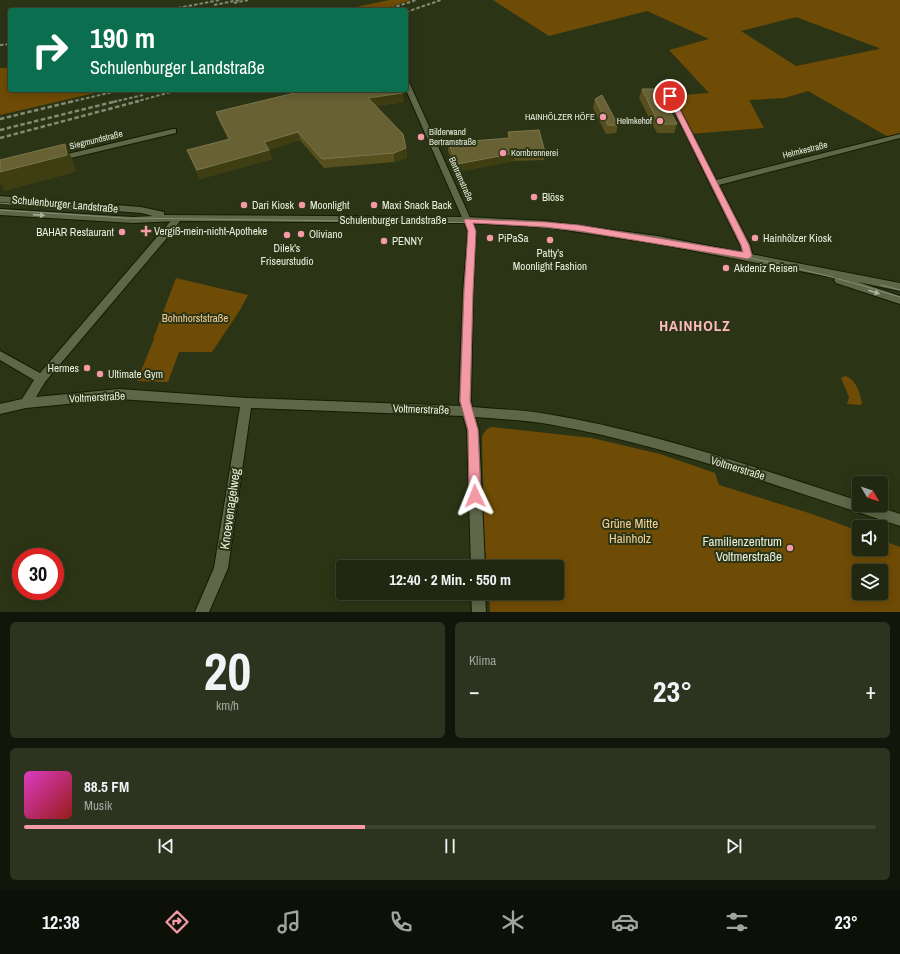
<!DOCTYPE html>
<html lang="de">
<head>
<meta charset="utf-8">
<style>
	:root { --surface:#212710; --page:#2d331e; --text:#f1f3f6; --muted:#a2a59f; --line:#3e4430; --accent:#f49aa6 }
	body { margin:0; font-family:"Archivo Narrow",sans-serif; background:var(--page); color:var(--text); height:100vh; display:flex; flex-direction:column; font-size:15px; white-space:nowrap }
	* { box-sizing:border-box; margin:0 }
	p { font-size:13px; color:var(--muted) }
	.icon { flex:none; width:22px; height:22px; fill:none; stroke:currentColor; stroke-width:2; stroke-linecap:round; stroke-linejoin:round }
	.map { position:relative; height:612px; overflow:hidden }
	.panel { display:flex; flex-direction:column; gap:10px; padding:10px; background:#121509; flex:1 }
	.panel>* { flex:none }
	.banner { position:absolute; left:8px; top:8px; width:400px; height:84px; border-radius:4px; box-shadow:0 2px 10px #0003,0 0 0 1px var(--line); background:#0b6e4f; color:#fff; overflow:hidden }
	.needle { width:26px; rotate:129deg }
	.controls { position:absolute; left:852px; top:476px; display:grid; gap:8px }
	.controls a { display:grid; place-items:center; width:36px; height:36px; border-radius:4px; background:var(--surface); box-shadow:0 2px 10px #0003,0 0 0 1px var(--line); font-size:20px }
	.speed { position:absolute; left:12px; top:548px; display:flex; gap:8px; font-size:20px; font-weight:700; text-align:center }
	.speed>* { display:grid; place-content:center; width:52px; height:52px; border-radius:50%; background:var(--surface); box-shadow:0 2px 10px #0003,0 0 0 1px var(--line); line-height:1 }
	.speed .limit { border:6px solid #d22; background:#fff; color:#111 }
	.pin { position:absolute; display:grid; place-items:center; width:34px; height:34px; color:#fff; margin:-17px; border:2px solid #fff; border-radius:50%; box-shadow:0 1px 4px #0007 }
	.me { position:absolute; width:44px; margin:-22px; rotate:358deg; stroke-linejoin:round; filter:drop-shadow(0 0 3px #0008) }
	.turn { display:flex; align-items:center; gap:14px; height:84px; padding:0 16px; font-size:18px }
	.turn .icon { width:52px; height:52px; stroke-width:2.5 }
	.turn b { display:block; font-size:28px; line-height:34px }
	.big { font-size:30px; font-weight:700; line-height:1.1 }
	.panel .card { flex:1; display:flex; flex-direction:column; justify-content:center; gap:6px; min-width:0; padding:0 14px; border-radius:6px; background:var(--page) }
	.panel .dial { align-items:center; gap:0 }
	.dial b { font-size:52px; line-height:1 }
	.song { display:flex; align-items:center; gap:12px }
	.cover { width:48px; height:48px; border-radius:6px; background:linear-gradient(135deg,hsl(310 70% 55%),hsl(0 70% 35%)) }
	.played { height:4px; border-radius:2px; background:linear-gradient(90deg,var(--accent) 40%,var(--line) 40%) }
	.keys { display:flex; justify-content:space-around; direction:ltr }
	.heat { display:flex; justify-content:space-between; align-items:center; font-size:22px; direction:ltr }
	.panel .tiles { flex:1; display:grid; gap:10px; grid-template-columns:1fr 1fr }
	.card:last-child { grid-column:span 2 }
	.trip { position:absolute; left:336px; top:560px; width:228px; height:40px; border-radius:4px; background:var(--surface); box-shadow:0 2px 10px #0003,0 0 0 1px var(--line); font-weight:700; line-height:40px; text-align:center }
	.menu { display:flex; height:64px; justify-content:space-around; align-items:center; background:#0d1006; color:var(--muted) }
	.menu .icon { width:28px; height:28px }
	.menu .on { color:var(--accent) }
	.menu b { font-size:18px; color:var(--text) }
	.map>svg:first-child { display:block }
</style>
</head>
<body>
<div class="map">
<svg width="900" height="612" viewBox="0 0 900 612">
	<rect width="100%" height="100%" fill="#2c3416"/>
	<path fill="#6f4c05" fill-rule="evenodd" d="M 389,0 L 411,0 L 382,10 L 342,10 Z
		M 493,0 L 900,0 L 900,136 L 892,139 L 808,91 L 785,98 L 749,100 L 764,128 L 690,134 L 670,96 L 709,93 L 669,50 L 709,39 L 647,11 L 549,36 ZM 796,17 L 879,48 L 879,49 L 796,66 L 741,31 Z
		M 0,68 L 10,68 L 10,90 L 108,90 L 0,115 Z
		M 176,278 L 248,295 L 240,310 L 212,352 L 179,352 L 168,382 L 137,381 L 154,339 L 153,339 Z
		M 845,376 C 856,379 860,393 862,403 L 861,405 L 847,404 L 849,397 L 841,378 Z
		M 492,427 L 592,438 L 660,454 L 715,473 L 719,485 L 812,514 L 859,531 L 859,549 L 881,549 L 881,540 L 900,547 L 900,612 L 490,612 L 489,593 L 557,593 L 557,567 L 487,567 L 484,542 L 482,436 L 487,429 ZM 859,571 L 881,571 L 881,593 L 859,593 Z"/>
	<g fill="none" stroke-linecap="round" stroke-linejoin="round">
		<defs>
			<path id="minor" d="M 406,80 L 409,82 L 476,231 L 473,292 L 471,401 L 472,407 C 497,409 523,410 547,414 C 654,432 757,468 859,501 L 859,505 L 873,505 L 900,514 L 900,526 C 785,489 667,445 548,424 C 524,420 499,419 475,417 L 479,430 L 485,567 L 471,567 L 467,430 L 463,416 L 251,408 L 228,568 L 209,612 L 195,612 L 214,568 L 240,407 L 119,399 L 26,408 L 0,414 L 0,404 L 22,399 L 34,380 L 0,360 L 0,351 L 40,373 L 175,216 L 178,215 L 182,218 L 172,232 L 45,382 L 36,397 L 119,389 L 246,398 L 461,406 L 459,401 L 463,292 L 468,231 L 406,90 Z
				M 670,94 L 673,96 L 716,180 L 900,134 L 900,138 L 719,185 L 750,245 L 753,256 L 748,259 L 743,256 L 740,245 L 667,96 Z
				M 173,129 L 176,129 L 176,133 L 58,161 L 54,159 L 55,157 Z
				M 471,593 L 485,593 L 486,612 L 472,612 Z"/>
			<path id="secondary" d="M 0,196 L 141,207 L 164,212 L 164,215 L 468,217 L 545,221 L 658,236 L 900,283 L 900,291 L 858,282 L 900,296 L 900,304 L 836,283 L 834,280 L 836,278 L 658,244 L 545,227 L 468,223 L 178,221 L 133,223 L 0,215 L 0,209 L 133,217 L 153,216 L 141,213 L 0,202 Z"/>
		</defs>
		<use href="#minor" stroke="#151b01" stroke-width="2"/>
		<use href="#secondary" stroke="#151b01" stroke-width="2"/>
		<use href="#minor" fill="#5e6748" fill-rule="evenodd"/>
		<use href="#secondary" fill="#5e6748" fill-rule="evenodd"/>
		<path stroke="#858c74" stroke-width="1" d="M 0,203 L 79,210
			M 0,210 L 125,218 L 495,223 C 629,233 772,256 900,297
			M 881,285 L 900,290"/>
		<path stroke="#858c74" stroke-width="2" stroke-dasharray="3.5 2" stroke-linecap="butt" d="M 234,3 L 248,0
			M 214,5 L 239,0
			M 167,10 L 220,0
			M 386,10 L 416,0
			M 406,12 L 441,0
			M 0,45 L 10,44
			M 70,102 L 122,90
			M 113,102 L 143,95
			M 135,102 L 178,90"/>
		<path stroke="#858c74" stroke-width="2.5" stroke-dasharray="4.5 2.5" stroke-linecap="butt" d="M 0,119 L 74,101
			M 0,130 L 117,101
			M 0,138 L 139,101"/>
	</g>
	<path fill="#57501e" d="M 642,89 L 677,124 L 674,133 L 657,133 L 639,98 Z
		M 595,99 L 618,125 L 616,133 L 606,134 L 593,108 Z
		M 404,102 L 376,106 L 406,148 L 407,158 L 394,162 L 324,168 L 300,140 L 269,150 L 272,159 L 200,179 L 191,159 L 187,150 L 228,139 L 219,121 L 216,112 Z
		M 508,132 L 545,152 L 544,160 L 514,161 L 457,172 L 448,151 L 448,143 L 508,139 Z"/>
	<path fill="#3f3e12" d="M 403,93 L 404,102 L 369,107 L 368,98 Z
		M 298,132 L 300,140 L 269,150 L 272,159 L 200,179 L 197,170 L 264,142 Z
		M 65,144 L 73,161 L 76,172 L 5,191 L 0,184 L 0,172 Z
		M 406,148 L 407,158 L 394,162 L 394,153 Z
		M 515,153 L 514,161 L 457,172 L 458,164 Z"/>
	<path fill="#676133" stroke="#7b774e" d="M 642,89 L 658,89 L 677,124 L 659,124 Z
		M 307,90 L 402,90 L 403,93 L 368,98 L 403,134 L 406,148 L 394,153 L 322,159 L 298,132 L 264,142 L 269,150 L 197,170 L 187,150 L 230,139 L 216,112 Z
		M 602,95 L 618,125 L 608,125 L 595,99 Z
		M 539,130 L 545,152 L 515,153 L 458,164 L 448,143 L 510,138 L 508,132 Z
		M 65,144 L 67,155 L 0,172 L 0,160 Z"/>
	<defs><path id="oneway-solid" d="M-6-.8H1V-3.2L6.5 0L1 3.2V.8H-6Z"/></defs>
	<g fill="#aab19a">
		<use href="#oneway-solid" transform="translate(39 215) rotate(4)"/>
		<use href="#oneway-solid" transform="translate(874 292) rotate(18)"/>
	</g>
	<path fill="#f49aa6" stroke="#9f646c" d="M 668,94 L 673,96 L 749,245 L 752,256 L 748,259 L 579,231 L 545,227 L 473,223 L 476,231 L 473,292 L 470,401 L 478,430 L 481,496 L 479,500 L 475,502 L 471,500 L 469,496 L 468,430 L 460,401 L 464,292 L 468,231 L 464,220 L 465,219 L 545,222 L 579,225 L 743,252 L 741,245 L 667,96 Z"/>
	<g fill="#f49aa6" stroke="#2c3416" stroke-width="1.5">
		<circle cx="603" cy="117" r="4"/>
		<circle cx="660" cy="121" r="4"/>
		<circle cx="421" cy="137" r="4"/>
		<circle cx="503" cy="153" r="4"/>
		<circle cx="534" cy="197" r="4"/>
		<circle cx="244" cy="205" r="4"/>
		<circle cx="302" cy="205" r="4"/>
		<circle cx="374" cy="205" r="4"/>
		<path d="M144 225h4v4h4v4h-4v4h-4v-4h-4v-4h4z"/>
		<circle cx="122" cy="232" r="4"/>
		<circle cx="301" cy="234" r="4"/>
		<circle cx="287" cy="235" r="4"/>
		<circle cx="490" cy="238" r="4"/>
		<circle cx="755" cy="238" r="4"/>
		<circle cx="550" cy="240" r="4"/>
		<circle cx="384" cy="241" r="4"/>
		<circle cx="726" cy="268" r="4"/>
		<circle cx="87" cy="368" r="4"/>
		<circle cx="100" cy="374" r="4"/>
		<circle cx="790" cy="548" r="4"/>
	</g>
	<g text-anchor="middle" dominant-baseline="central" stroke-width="4" stroke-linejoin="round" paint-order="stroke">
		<g font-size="9" fill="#e9eedd" stroke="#2c3416" text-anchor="end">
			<text x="595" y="117">HAINHÖLZER HÖFE</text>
			<text x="652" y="121">Helmkehof</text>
			<text x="429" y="132" text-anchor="start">Bilderwand<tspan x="429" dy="10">Bertramstraße</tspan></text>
			<text x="511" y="153" text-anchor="start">Kornbrennerei</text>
		</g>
		<g font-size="9" fill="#e9eedd" stroke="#2c3416">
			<text transform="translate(96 140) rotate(-14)">Siegmundstraße</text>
			<text transform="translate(805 150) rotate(-14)">Helmkestraße</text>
			<text transform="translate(461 179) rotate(66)">Bertramstraße</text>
		</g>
		<g font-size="11" fill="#e9eedd" stroke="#2c3416" text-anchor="start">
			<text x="542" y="197">Blöss</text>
			<text x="252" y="205">Dari Kiosk</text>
			<text x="310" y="205">Moonlight</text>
			<text x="382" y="205">Maxi Snack Back</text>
			<text x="154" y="231">Vergiß-mein-nicht-Apotheke</text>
			<text x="114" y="232" text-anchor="end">BAHAR Restaurant</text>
			<text x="309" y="234">Oliviano</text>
			<text x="498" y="238">PiPaSa</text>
			<text x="763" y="238">Hainhölzer Kiosk</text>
			<text x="392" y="241">PENNY</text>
			<text x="287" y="248" text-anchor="middle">Dilek's<tspan x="287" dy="13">Friseurstudio</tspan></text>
			<text x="550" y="253" text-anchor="middle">Patty's<tspan x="550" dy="13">Moonlight Fashion</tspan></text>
			<text x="734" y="268">Akdeniz Reisen</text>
			<text x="79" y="368" text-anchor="end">Hermes</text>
			<text x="108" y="374">Ultimate Gym</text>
		</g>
		<g font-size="11" fill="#e9eedd" stroke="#2c3416">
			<text transform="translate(65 204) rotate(5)">Schulenburger Landstraße</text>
			<text x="393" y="220">Schulenburger Landstraße</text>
			<text transform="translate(97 397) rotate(-3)">Voltmerstraße</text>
			<text transform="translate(421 409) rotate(2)">Voltmerstraße</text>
			<text transform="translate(738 468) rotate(17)">Voltmerstraße</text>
		</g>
		<g font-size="11" fill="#f6cf94" stroke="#2c3416">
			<text x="195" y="318">Bohnhorststraße</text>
		</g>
		<g font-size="13" fill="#e9eedd" stroke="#2c3416">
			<text transform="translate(230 509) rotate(-82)">Knoevenagelweg</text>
		</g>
		<g font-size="13" fill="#f6cf94" stroke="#2c3416">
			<text x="630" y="523">Grüne Mitte<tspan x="630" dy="15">Hainholz</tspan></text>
		</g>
		<g font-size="13" fill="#e9eedd" stroke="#2c3416" text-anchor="end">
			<text x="782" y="541">Familienzentrum<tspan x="782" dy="15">Voltmerstraße</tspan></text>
		</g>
		<g font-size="15" font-weight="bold" letter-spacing="1" fill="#ffbac2" stroke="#2c3416">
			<text x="695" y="325">HAINHOLZ</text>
		</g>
	</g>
</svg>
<div class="controls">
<a><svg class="needle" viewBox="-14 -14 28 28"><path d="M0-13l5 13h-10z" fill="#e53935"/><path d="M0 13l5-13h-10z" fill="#a2a59f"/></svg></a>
<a><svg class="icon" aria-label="sound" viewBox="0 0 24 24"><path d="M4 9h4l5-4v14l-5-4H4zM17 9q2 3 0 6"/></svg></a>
<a><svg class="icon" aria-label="layers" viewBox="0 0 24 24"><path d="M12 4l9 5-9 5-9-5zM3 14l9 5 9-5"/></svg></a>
</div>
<div class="speed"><div class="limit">30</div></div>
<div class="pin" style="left:670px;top:96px;background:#d93025"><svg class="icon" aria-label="arrive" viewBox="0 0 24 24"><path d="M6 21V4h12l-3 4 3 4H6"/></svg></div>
<svg class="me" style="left:475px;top:496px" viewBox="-20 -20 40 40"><path d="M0-17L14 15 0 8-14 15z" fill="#f49aa6" stroke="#fff" stroke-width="4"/></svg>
<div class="trip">12:40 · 2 Min. · 550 m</div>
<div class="banner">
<div class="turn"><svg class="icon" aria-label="right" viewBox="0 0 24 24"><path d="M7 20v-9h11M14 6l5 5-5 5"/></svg><div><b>190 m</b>Schulenburger Landstraße</div></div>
</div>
</div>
<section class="panel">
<div class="tiles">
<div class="card dial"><b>20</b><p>km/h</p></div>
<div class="card"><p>Klima</p>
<div class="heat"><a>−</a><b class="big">23°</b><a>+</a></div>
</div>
<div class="card">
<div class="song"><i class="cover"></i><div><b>88.5 FM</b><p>Musik</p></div></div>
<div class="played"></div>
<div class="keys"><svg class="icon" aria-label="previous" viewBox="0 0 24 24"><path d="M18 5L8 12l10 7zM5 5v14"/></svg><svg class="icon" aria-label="pause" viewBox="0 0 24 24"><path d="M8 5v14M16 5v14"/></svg><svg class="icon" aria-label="next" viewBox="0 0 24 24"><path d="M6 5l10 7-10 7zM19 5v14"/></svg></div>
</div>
</div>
</section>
<nav class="menu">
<b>12:38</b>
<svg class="icon on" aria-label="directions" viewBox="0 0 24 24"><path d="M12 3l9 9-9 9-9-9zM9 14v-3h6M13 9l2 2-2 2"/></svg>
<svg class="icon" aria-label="music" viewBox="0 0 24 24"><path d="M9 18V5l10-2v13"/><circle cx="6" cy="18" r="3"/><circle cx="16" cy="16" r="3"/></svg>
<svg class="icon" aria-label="phone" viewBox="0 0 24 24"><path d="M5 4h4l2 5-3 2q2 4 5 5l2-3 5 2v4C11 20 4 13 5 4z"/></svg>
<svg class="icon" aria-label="climate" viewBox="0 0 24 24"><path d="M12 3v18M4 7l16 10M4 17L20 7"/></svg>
<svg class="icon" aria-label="car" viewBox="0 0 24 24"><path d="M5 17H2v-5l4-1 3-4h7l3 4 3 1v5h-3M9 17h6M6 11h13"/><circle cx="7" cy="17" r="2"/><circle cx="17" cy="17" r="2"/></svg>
<svg class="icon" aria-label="filters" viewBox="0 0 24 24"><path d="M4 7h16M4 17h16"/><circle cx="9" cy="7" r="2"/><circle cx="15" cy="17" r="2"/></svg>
<b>23°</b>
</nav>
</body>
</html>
